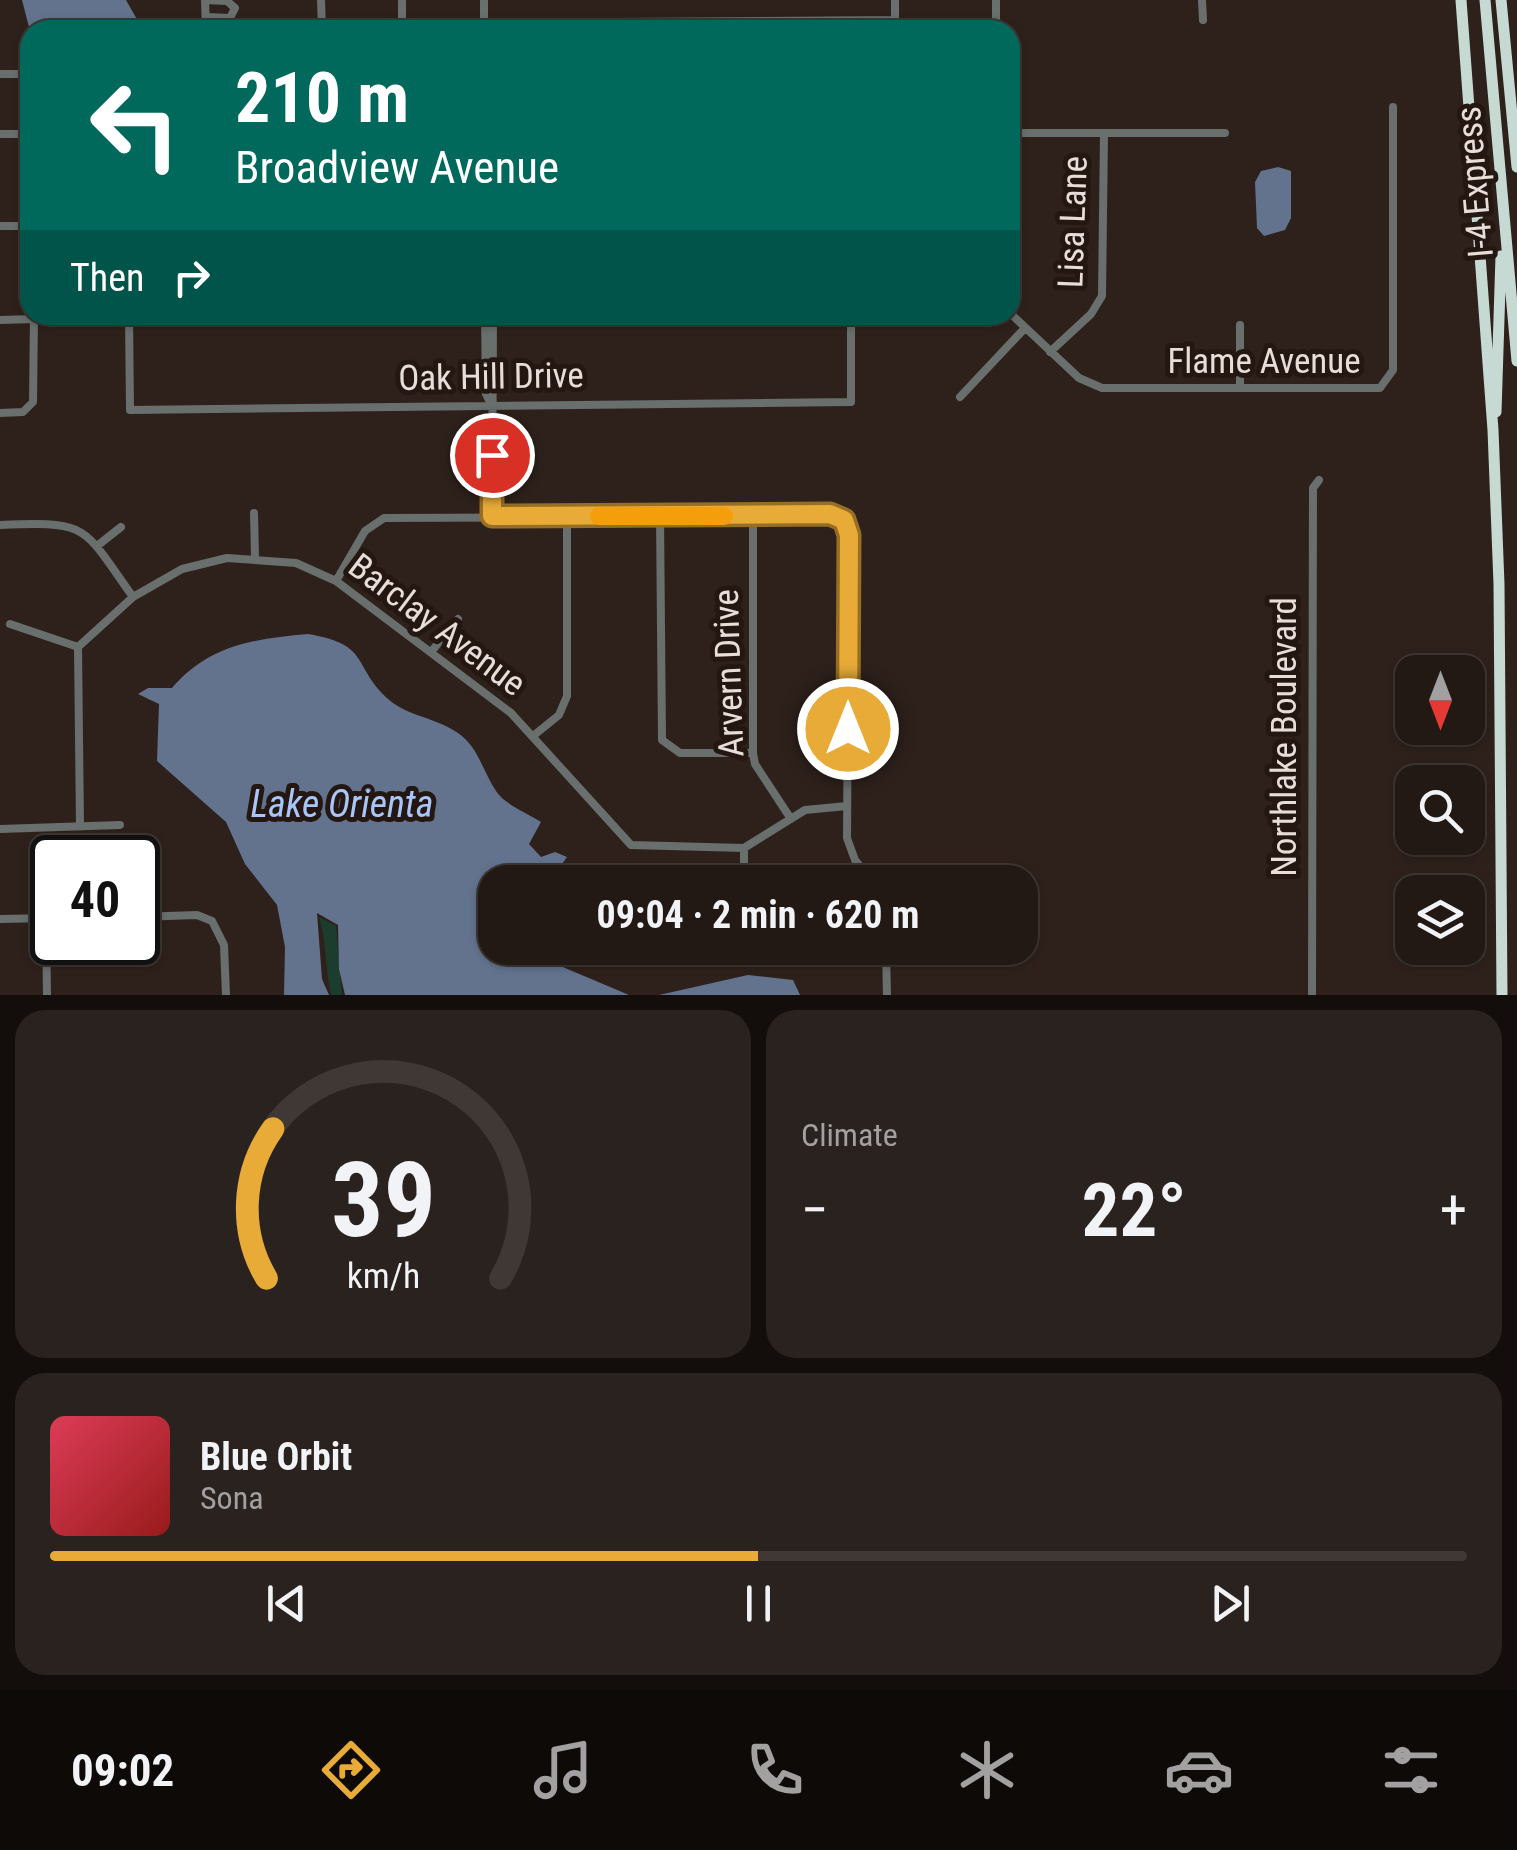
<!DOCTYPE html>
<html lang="en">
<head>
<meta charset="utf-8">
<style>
	:root { --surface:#221915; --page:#2a221e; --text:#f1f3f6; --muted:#a2a0a0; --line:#3f3834; --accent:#e8ab37 }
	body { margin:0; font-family:"Roboto Condensed",sans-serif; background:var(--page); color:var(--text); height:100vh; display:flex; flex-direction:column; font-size:38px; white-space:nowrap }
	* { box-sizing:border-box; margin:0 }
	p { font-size:32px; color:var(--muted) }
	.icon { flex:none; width:55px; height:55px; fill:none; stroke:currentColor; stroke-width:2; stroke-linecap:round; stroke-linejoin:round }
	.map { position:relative; height:995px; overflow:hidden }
	.drawer { display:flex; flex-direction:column; gap:15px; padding:15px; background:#130e0c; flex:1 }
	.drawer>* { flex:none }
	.banner { position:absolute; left:20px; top:20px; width:1000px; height:305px; border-radius:30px; box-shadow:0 2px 8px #0004,0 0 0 2px var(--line); background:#00695c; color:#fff; overflow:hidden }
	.needle { width:65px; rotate:180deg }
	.tools { position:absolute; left:1395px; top:655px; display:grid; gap:20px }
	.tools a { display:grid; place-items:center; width:90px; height:90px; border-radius:20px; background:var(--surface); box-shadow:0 2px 8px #0004,0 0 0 2px var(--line); font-size:50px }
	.speed { position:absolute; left:30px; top:835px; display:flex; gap:20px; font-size:50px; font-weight:700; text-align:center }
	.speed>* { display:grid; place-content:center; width:130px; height:130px; border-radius:50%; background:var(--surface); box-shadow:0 2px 8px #0004,0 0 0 2px var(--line); line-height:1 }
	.speed .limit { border:5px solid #111; border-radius:15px; background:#fff; color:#111 }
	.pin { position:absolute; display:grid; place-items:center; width:85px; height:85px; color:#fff; margin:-42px; border:5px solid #fff; border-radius:50%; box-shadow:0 2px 10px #0007 }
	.me { position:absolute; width:110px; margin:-55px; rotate:0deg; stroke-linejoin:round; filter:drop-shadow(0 0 8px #0008) }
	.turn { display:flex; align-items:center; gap:35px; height:210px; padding:0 50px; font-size:45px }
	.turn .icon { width:130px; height:130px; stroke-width:2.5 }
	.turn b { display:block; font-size:70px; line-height:85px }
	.then { display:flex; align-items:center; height:95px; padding:0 50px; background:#0003; gap:20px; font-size:38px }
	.big { font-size:75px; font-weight:700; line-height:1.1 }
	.drawer .card { flex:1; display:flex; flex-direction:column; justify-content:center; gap:15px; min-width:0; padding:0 35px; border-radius:30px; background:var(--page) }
	.drawer .dial { align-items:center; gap:0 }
	.dial svg { height:260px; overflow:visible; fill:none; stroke:var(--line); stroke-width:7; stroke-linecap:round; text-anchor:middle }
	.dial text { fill:var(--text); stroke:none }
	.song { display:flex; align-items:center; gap:30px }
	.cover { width:120px; height:120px; border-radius:15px; background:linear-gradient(135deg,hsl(350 70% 55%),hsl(0 70% 35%)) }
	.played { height:10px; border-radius:5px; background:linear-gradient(90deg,var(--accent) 50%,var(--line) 50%) }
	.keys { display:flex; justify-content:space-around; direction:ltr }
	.heat { display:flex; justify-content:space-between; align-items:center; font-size:55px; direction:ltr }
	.drawer .tiles { flex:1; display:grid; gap:15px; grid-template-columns:1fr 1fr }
	.card:last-child { grid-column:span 2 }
	.trip { position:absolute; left:478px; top:865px; width:560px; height:100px; border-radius:30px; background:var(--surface); box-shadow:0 2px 8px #0004,0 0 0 2px var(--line); font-weight:700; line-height:100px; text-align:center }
	.tab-bar { display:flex; height:160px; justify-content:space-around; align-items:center; background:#0e0a08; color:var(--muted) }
	.tab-bar .icon { width:70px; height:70px }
	.tab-bar .selected { color:var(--accent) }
	.tab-bar b { font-size:45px; color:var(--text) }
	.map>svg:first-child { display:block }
</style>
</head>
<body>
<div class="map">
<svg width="1517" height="995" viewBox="0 0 1517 995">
	<rect width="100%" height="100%" fill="#2e211c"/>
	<path fill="#1c3c2e" d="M 319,917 L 336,926 L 342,995 L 331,995 C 325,970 327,942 319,917 Z"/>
	<path fill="#63738e" d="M 22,0 L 126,0 L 143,30 L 30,31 Z
		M 1278,167 L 1291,171 L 1291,218 L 1285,230 L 1264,236 L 1257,228 L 1255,182 L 1261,171 Z
		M 308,634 C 372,645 351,665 388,699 C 409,717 435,717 458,733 C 479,748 482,770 496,791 C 504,804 527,813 541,822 L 529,844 L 541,857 L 555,852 L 567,857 L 557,871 L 564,882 L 495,882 L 495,948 L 563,948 L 558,965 L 629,995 L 345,995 L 339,969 L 338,925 L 317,913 L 322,979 L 329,995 L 284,995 L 285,947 L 277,905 L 245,864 L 226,822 L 157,761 L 159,704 L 138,694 L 148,688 L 172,688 C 209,645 253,639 308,634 Z
		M 748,975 L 793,980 L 800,995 L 659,995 Z"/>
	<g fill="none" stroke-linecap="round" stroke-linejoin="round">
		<path stroke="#686f6c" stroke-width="8" d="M 321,0 L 322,30
			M 402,0 L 402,30
			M 484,0 L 484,30
			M 1202,0 L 1203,20
			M 206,17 L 230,18 L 235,8 L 227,1 L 205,0 L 206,30
			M 484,23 L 895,20
			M 996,28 L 996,0
			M 895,30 L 895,0
			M 0,74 L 30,74
			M 1010,133 L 1225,133
			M 0,134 L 30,134
			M 0,226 L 30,226
			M 1010,313 L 1079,378 L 1102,388 L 1380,388 L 1393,370 L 1393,107
			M 129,315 L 130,410 L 851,402 L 851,315
			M 230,315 L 280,315
			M 485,315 L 486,394 L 491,404
			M 0,320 L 34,319
			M 1050,352 L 1091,314 L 1102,296 L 1104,133
			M 1240,388 L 1240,325
			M 960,397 L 1025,328
			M 0,413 L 23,412 L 33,402 L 34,315
			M 254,513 L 255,557
			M 753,515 L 753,753 L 755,764 L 791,819
			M 492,516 L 493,315
			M 660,516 L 662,740 L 680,753 L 753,753
			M 0,525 C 91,521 82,526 133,597
			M 97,546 L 121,527
			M 336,581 L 365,531 L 384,518 L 838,516 L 849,535 L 847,838 L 855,860 L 872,882
			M 10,624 L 78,647
			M 431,652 L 458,619
			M 533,736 L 559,715 L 567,696 L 567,515
			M 80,827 L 78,647 L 133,597 L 182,569 L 227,558 L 296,563 L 336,581 L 511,713 L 631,845 L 744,848 L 805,810 L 847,806
			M 0,829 L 120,825
			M 744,848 L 744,882
			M 138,917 L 197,915 L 212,921 L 224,945 L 226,995
			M 46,918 L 47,995
			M 0,919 L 52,918
			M 130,942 L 130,957
			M 886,948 L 887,995
			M 1312,995 L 1313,488 L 1319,480"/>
		<path stroke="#c6d9d2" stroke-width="11" d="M 1461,0 L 1493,430 L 1499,584 L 1502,995
			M 1485,0 L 1517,361
			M 1501,0 L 1517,167
			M 1496,412 L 1501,256"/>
	</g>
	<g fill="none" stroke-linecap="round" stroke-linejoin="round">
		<defs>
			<path id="route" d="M 492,455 L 492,516 L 830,514 L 844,520 L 849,535 L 848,729"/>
		</defs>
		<use href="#route" stroke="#976f24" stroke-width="25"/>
		<use href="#route" stroke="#e8ab37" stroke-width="18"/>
		<path stroke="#f59e0b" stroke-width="18" d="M 599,516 L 724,516"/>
	</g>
	<g text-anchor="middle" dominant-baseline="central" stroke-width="10" stroke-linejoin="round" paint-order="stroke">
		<g font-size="35" fill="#e7deda" stroke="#241712">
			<text transform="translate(1475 182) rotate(-95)">I-4 Express</text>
			<text transform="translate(1073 222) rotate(-88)">Lisa Lane</text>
			<text x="1264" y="361">Flame Avenue</text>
			<text transform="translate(491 377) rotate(-1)">Oak Hill Drive</text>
			<text transform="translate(437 625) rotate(37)">Barclay Avenue</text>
			<text transform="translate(729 673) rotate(-92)">Arvern Drive</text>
			<text transform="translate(1284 737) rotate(-90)">Northlake Boulevard</text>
		</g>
		<g font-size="38" font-style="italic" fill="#a9c6f8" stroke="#241712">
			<text x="342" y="804">Lake Orienta</text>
		</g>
	</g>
</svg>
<div class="tools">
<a><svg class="needle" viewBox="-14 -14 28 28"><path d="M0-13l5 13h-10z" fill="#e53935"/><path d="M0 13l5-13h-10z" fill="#a2a0a0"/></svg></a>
<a><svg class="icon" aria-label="search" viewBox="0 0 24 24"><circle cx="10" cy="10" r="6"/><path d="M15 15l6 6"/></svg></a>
<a><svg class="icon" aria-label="layers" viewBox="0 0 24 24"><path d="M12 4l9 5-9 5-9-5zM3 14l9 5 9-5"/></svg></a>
</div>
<div class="speed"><div class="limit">40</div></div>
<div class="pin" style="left:492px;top:455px;background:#d93025"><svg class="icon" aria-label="arrive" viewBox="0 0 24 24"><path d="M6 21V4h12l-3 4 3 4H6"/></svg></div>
<svg class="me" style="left:848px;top:729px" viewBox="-20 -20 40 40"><circle r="17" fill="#e8ab37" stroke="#fff" stroke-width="3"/><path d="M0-11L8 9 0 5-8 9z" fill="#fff"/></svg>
<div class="trip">09:04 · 2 min · 620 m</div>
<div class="banner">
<div class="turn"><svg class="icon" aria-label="left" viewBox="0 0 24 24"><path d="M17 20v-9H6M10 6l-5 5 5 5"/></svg><div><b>210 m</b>Broadview Avenue</div></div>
<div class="then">Then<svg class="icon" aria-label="right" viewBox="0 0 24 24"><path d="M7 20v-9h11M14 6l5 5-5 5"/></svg></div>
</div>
</div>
<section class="drawer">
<div class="tiles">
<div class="card dial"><svg viewBox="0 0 100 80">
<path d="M14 69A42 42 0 1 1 86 69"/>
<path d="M14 69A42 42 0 0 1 16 23" stroke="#e8ab37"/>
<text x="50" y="56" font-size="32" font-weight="700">39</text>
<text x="50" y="72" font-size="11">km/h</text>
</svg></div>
<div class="card"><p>Climate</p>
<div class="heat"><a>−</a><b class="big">22°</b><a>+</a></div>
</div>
<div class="card">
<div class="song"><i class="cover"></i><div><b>Blue Orbit</b><p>Sona</p></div></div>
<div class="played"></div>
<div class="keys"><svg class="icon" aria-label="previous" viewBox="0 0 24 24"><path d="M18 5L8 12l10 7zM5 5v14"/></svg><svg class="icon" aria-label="pause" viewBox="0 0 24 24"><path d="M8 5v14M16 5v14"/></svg><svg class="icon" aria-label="next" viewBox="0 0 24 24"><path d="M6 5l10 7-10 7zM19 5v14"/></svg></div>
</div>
</div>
</section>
<nav class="tab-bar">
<b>09:02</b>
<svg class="icon selected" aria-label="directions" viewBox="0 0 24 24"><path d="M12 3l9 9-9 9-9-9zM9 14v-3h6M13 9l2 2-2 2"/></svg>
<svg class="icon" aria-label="music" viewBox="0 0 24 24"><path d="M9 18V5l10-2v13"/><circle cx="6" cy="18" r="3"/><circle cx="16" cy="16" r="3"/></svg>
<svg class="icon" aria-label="phone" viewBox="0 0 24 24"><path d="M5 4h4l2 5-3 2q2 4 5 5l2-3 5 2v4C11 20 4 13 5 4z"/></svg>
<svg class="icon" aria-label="climate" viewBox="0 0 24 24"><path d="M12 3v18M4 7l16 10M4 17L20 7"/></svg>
<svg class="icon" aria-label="car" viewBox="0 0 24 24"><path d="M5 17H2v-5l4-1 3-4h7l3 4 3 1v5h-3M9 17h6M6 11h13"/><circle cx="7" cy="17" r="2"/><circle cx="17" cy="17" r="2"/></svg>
<svg class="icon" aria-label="filters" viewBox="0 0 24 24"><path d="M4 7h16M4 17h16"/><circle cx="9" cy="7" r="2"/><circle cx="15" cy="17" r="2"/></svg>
</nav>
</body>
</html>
